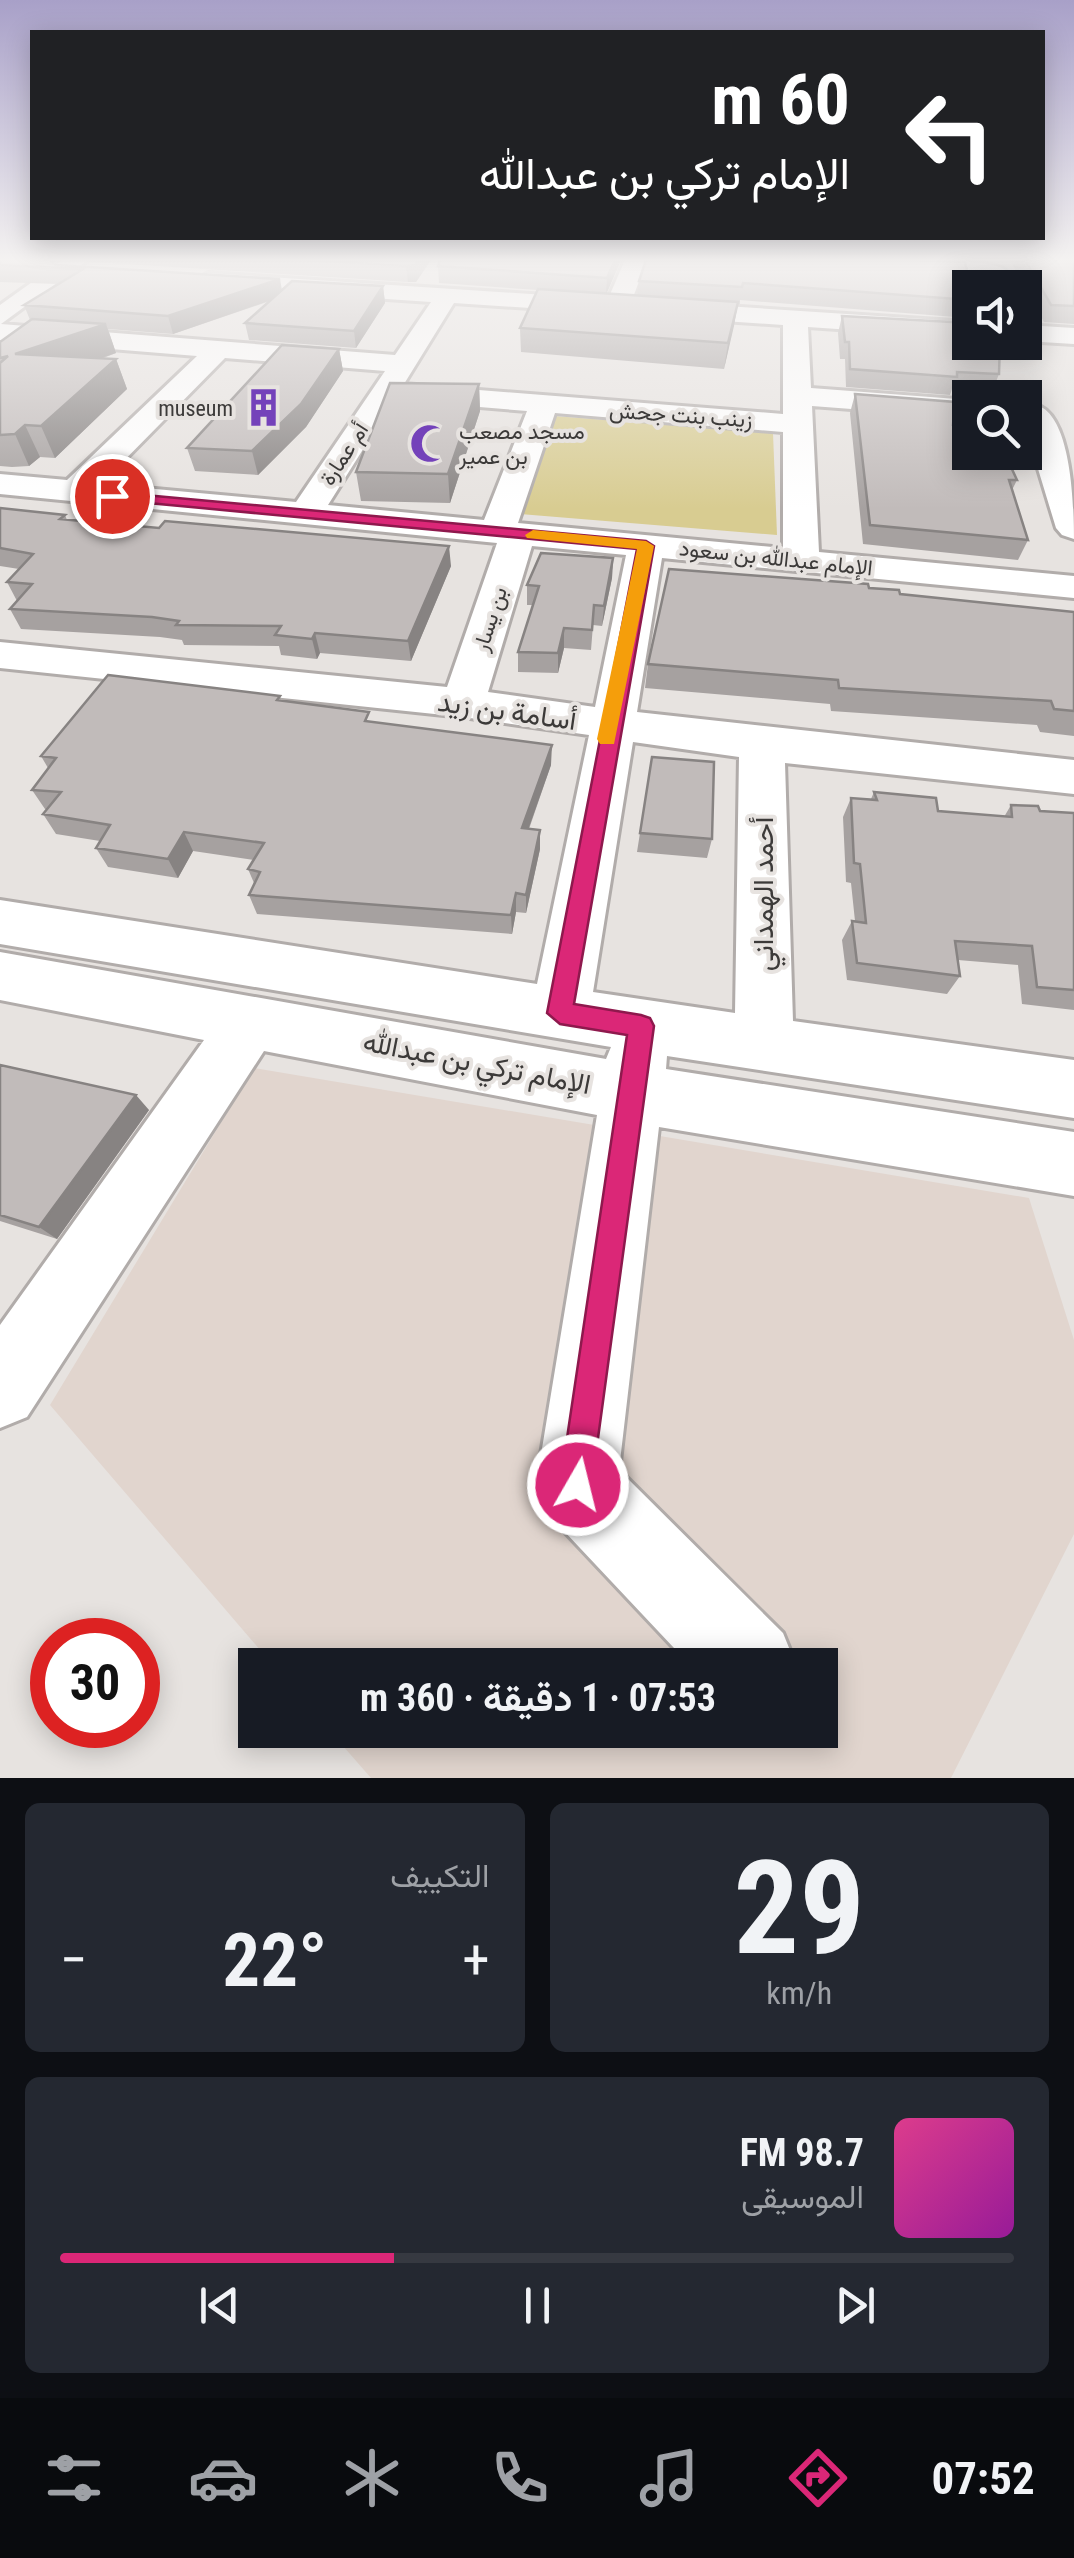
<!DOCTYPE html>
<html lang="ar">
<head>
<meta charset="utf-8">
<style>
	:root { --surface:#171b24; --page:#242831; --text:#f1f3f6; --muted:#9ea1a6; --line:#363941; --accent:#db2777 }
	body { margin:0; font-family:"Roboto Condensed",Vazirmatn,sans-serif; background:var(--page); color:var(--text); direction:rtl; height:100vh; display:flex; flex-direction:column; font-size:38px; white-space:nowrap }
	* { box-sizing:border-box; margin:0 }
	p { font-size:32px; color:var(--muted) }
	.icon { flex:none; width:55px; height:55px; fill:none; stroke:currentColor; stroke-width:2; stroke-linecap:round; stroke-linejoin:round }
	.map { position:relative; height:1778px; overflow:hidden; direction:ltr }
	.side { display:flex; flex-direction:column; gap:25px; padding:25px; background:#0d0f14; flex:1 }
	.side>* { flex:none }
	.banner { position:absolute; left:30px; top:30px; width:1015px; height:210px; border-radius:0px; box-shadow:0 5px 25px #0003; direction:rtl; background:#202124; color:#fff; overflow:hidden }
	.buttons { position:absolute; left:952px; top:270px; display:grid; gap:20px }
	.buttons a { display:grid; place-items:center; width:90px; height:90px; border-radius:0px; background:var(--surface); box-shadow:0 5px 25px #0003; font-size:50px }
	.speed { position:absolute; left:30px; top:1618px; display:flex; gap:20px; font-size:50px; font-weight:700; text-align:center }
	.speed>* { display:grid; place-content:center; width:130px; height:130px; border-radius:50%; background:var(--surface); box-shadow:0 5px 25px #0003; line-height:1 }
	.speed .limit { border:15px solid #d22; background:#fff; color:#111 }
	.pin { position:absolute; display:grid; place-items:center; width:85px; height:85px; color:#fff; margin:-42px; border:5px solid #fff; border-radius:50%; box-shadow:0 2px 10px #0007 }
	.me { position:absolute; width:110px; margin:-55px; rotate:8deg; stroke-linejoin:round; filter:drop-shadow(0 0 8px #0008) }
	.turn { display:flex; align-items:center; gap:35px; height:210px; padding:0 30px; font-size:45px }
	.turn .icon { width:130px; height:130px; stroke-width:2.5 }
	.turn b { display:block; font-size:70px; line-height:85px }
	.big { font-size:75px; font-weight:700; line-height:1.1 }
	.side .widget { flex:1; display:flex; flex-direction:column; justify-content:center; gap:15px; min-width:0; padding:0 35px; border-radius:15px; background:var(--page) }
	.side .dial { align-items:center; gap:0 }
	.dial b { font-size:130px; line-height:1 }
	.song { display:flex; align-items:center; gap:30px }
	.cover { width:120px; height:120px; border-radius:15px; background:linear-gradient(135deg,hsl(330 70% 55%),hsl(300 70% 35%)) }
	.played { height:10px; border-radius:5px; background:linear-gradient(90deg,var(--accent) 35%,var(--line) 35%) }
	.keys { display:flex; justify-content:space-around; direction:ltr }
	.heat { display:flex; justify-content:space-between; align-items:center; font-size:55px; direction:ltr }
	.side .tiles { flex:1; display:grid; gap:25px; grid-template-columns:1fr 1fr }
	.widget:last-child { grid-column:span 2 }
	.trip { position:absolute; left:238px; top:1648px; width:600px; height:100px; border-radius:0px; background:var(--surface); box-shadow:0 5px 25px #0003; font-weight:700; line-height:100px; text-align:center; direction:rtl }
	.tabs { display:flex; height:160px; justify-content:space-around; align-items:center; background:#090b0e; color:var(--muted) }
	.tabs .icon { width:70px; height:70px }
	.tabs .active { color:var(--accent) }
	.tabs b { font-size:45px; color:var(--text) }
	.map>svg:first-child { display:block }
</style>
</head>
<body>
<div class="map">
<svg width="1074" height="1778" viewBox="0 0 1074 1778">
	<rect width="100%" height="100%" fill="#e7e3e0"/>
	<path fill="#e1d5ce" d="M 254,1068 L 1029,1198 L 1074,1340 L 1074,1534 L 951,1778 L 371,1778 L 329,1730 L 820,1730 L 820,1665 L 273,1665 L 50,1405 Z"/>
	<path fill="#d8cc91" d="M 554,416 L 773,433 L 777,535 L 520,514 Z"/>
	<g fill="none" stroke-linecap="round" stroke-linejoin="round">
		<defs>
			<path id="minor" d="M 63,260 L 88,260 L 1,324 L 395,355 L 431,302 L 208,287 L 196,280 L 208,273 L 608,299 L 625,260 L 647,260 L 632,300 L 970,322 L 970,338 L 808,327 L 811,388 L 970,400 L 970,418 L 812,406 L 819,552 L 1074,576 L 1074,598 L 662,558 L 637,712 L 1074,760 L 1074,794 L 785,763 L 793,1021 L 1074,1060 L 1074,1118 L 667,1056 L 666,1069 L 1074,1132 L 1074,1196 L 659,1127 L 619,1470 L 783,1633 L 796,1665 L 690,1665 L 548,1514 L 536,1485 L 597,1115 L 264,1051 L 27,1417 L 0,1428 L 0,1325 L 204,1040 L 0,1000 L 0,952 L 606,1059 L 611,1047 L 0,944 L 0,900 L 537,984 L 589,735 L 463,717 L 0,668 L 0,642 L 447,687 L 497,543 L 0,494 L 0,474 L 67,480 L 197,356 L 0,340 L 0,305 ZM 454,303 L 783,325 L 783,414 L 404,384 ZM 225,358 L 385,371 L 296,502 L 101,484 ZM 394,400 L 527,411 L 484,520 L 328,505 ZM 555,413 L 783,432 L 783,548 L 518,523 ZM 532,546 L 626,555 L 595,707 L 488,692 ZM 633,742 L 739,757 L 735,1013 L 593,992 Z
				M 797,260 C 827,258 990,255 1005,270 L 994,277 L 808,267 Z
				M 1025,325 L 1074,328 L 1074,344 L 1025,341 Z
				M 1036,405 C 1072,414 1074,508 1074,539 L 1062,535 L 1056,528 L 1025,426 L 1025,408 Z"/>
		</defs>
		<use href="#minor" stroke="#b1acaa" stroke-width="6"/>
		<use href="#minor" fill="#fff" fill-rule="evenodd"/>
	</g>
	<path fill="#a6a1a0" d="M 0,260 L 431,260 L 416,282 L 408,282 L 62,260 L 55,265 L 282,290 L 383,286 L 385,303 L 356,348 L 249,340 L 245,323 L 270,301 L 173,334 L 108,329 L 116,353 L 101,359 L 116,359 L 127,389 L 55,458 L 40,457 L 29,466 L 12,467 L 0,466 L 0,342 L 30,320 L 24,305 L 58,284 L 0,282 Z
		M 440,260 L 621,260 L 606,293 L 637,295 L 639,281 L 970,288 L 970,312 L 968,318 L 740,300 L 740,304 L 738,304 L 724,369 L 521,352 L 520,328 L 538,290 L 439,283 L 438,266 Z
		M 1010,260 L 1074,260 L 1074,324 L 1044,322 Z
		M 842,316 L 999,374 L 992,392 L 952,389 L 950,395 L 846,387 L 845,359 L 840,359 L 838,333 Z
		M 339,349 L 343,371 L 306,427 L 258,475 L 195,471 L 187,448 Z
		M 479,384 L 480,411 L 450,503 L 361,501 L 356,472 Z
		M 855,394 L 953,425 L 1017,480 L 1012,490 L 1028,540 L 1018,560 L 863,544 L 850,413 Z
		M 0,508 L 65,515 L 67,520 L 451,566 L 411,661 L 320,653 L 317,659 L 281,655 L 279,646 L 184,645 L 182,640 L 160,637 L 21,629 L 10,609 L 17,601 L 7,582 L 19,569 L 0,566 Z
		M 613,558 L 612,578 L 602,626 L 593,625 L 591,650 L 564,648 L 558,673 L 518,672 L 518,652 L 533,605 L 527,605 L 527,585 Z
		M 869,588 L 900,594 L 1074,612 L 1074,736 L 1040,732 L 1037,725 L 831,711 L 830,704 L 645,688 L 648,664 Z
		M 280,696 L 281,700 L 551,765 L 529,829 L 540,849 L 526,913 L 516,912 L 512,934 L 257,914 L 249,895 L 254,883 L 248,869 L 254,860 L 193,851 L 178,878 L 108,867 L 96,848 L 100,841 L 56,834 L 43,814 L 47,810 L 45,809 L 32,790 L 48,768 L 41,756 Z
		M 652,757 L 712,839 L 707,858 L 637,852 Z
		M 874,792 L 938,811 L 1004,817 L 1011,805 L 1040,811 L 1074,813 L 1074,1010 L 1022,1004 L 1018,965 L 958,960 L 960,976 L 947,994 L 847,980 L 842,940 L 852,921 L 855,921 L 851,883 L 846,882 L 843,817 L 851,798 L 871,799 Z
		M 0,1065 L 149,1110 L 57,1239 L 0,1221 Z"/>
	<path fill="#878382" d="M 418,260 L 431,260 L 416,282 L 408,282 L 406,266 Z
		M 615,260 L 621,260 L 606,295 L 607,278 Z
		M 280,279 L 283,296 L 173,334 L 168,316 Z
		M 383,286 L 385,303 L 356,348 L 354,331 Z
		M 738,302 L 734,326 L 724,369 L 728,343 Z
		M 106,324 L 116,353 L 28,383 L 15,354 Z
		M 339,349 L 343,371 L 306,427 L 258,475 L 252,451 Z
		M 116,359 L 127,389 L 55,458 L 41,426 Z
		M 479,384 L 480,411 L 450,503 L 448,474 Z
		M 25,425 L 40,457 L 29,466 L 15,434 Z
		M 449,546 L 451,566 L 411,661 L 408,641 Z
		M 613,558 L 612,578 L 602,626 L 604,606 Z
		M 564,628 L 564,648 L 558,673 L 558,653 Z
		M 315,633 L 320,653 L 317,659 L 312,639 Z
		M 552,745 L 551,765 L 522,847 L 522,828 Z
		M 540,830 L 540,849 L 526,913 L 526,895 Z
		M 184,832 L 193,851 L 178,878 L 168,859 Z
		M 516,893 L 516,912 L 512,934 L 511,915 Z
		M 136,1095 L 149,1110 L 57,1239 L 39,1227 Z"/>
	<path fill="#c1bbba" stroke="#878382" stroke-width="2.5" d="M 0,260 L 49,260 L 56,265 L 280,279 L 168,316 L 24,305 L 83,269 L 0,265 Z
		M 307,260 L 418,260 L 415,265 L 406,266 Z
		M 440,260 L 615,260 L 607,278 L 438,266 Z
		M 646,260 L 913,260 L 965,262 L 971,288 L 970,300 L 743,283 L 742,287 L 639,281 Z
		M 1025,260 L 1074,260 L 1074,306 L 1051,305 Z
		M 292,281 L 383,286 L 354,331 L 245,323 Z
		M 538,289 L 738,302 L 728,343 L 520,328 Z
		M 842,316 L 970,323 L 970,342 L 1000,342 L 999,374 L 957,372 L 957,377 L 850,369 L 849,342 L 845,342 Z
		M 32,319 L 106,324 L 15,354 L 116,359 L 41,426 L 25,425 L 15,434 L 0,435 L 0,363 L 8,356 L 0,358 L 0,342 Z
		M 282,345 L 339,349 L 301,404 L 252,451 L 187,448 Z
		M 390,383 L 479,384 L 448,474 L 356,472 Z
		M 855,394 L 955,402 L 953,425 L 970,427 L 970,452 L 1004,452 L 1017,480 L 1009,480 L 1028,540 L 870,525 Z
		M 0,508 L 65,515 L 60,519 L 159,528 L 165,521 L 449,546 L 408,641 L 315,633 L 312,639 L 275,635 L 281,626 L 176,625 L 179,621 L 152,617 L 10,609 L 32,584 L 7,582 L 33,554 L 0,548 Z
		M 541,553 L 613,558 L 604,606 L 594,605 L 592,630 L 564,628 L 558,653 L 518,652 L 539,586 L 527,585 Z
		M 669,569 L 868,584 L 869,588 L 899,590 L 900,594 L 1074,612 L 1074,711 L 1054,709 L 1051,701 L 839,688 L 838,680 L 648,664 Z
		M 108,675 L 280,696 L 277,700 L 369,712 L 365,721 L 552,745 L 522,828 L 540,830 L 526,895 L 516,893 L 511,915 L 249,895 L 260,872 L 248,869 L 264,843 L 184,832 L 168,859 L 96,848 L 110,825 L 43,814 L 61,792 L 32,790 L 56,758 L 41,756 Z
		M 652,757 L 714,762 L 712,839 L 640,833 Z
		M 874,792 L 936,798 L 938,811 L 1012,817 L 1011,805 L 1038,806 L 1040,811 L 1074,813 L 1074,990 L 1037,987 L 1032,946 L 955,941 L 960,976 L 857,963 L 852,921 L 866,923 L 860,864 L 854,863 L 851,798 L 877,800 Z
		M 0,1065 L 136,1095 L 39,1227 L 0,1215 Z"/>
	<linearGradient id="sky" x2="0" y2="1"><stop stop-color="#a8a0c8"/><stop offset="0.51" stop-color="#f4f2f1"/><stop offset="1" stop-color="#f4f2f1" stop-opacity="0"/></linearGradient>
	<rect width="1074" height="509" fill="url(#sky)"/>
	<path fill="#db2777" stroke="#8e194d" stroke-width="2.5" d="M 112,492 L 646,541 L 654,546 L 574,1004 L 641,1015 L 650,1018 L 654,1026 L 590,1497 L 578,1502 L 565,1497 L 560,1485 L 627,1035 L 560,1024 L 547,1013 L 637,549 L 106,499 L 106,493 Z"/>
	<path fill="#f59e0b" d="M 533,530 L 646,541 L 654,546 L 614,744 L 600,744 L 597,739 L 637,549 L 527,538 L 525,535 Z"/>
	<defs>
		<symbol id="building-bare" viewBox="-9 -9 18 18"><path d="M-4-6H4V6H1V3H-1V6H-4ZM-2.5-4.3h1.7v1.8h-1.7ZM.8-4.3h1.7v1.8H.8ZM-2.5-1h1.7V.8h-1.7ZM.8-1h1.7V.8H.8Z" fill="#7442ba" stroke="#e7e3e0" stroke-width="2.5" paint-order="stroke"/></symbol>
		<symbol id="mosque-bare" viewBox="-9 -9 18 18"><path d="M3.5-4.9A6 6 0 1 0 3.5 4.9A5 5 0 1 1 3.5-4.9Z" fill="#7442ba" stroke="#e7e3e0" stroke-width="2.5" paint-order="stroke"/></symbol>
	</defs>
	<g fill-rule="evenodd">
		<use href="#building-bare" x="236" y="380" width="55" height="55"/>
		<use href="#mosque-bare" x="402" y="416" width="55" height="55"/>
	</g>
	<g text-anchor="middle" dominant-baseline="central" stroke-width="8" stroke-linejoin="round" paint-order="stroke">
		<g font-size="22" fill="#3c3a39" stroke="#e7e3e0" text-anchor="end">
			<text x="233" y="408">museum</text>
			<text x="459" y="431" text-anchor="start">مسجد مصعب<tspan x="459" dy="25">بن عمير</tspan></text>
		</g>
		<g font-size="22" fill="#3c3a39" stroke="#e7e3e0">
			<text transform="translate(681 415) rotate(4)">زينب بنت جحش</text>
			<text transform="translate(344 454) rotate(-57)">أم عمارة</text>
			<text transform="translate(776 558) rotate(6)">الإمام عبدالله بن سعود</text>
			<text transform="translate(490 619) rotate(-72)">بن يسار</text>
		</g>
		<g font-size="28" fill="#3c3a39" stroke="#e7e3e0">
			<text transform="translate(507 711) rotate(8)">أسامة بن زيد</text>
			<text transform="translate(763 894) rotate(-90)">أحمد الهمداني</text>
			<text transform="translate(477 1063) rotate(11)">الإمام تركي بن عبدالله</text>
		</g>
	</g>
</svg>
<div class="buttons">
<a><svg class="icon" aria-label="sound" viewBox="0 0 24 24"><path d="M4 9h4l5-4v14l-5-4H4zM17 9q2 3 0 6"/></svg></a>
<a><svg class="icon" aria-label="search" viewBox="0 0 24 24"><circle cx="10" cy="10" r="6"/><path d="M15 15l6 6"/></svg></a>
</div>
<div class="speed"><div class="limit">30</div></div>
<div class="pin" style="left:112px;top:496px;background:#d93025"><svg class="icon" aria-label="arrive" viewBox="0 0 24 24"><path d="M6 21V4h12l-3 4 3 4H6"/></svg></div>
<svg class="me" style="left:578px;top:1485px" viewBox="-20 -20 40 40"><circle r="17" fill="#db2777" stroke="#fff" stroke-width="3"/><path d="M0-11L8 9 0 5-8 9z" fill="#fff"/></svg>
<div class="trip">07:53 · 1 دقيقة · 360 m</div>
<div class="banner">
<div class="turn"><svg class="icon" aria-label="left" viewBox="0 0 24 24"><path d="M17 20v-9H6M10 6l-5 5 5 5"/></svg><div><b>60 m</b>الإمام تركي بن عبدالله</div></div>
</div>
</div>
<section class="side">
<div class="tiles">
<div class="widget dial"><b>29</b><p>km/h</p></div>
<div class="widget"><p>التكييف</p>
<div class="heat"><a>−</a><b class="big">22°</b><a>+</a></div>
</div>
<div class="widget">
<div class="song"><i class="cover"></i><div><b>98.7 FM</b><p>الموسيقى</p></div></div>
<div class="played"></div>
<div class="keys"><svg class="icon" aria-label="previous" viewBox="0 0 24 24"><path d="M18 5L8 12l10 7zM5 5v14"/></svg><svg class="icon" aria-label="pause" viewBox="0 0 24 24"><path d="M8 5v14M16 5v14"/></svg><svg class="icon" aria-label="next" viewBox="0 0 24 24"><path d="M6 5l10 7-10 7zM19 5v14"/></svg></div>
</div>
</div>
</section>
<nav class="tabs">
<b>07:52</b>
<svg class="icon active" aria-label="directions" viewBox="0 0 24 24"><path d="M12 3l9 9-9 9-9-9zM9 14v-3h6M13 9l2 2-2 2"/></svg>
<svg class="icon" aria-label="music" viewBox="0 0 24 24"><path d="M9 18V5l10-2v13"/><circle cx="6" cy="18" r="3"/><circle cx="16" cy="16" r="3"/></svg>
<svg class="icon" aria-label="phone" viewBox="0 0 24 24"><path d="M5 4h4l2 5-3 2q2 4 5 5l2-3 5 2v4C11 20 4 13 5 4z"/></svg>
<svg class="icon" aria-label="climate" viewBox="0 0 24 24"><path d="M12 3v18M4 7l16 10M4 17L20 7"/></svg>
<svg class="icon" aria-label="car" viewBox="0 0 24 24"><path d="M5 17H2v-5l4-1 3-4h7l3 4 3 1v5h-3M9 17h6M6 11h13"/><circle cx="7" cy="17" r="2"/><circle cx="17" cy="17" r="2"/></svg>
<svg class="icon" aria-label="filters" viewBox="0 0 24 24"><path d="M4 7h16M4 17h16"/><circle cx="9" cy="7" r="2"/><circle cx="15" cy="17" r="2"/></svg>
</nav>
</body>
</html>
